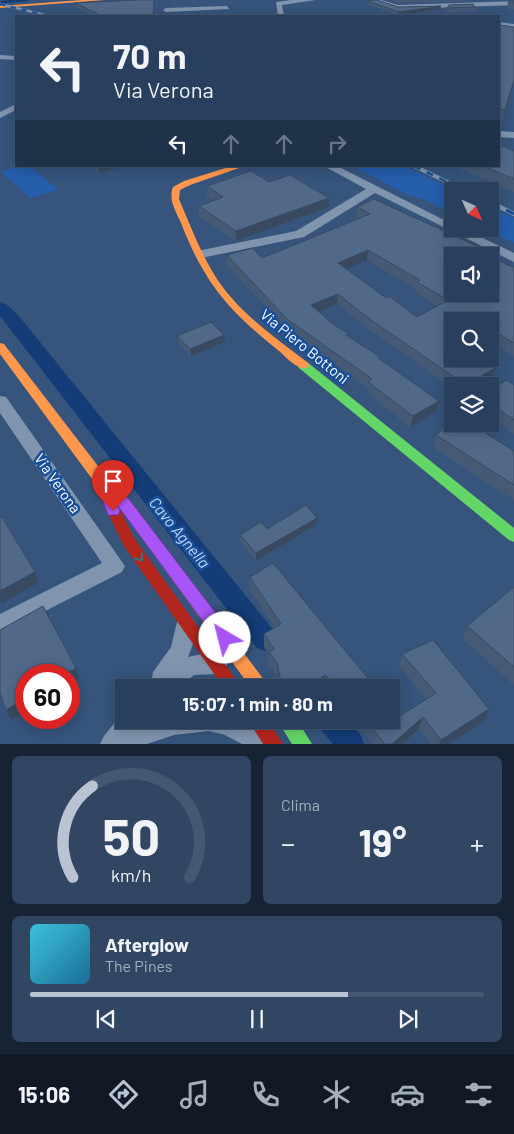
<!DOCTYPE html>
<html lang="it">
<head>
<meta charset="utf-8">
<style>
	:root { --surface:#283f5d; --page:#304663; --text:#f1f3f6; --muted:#a5afbc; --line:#445872; --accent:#b9c3d1 }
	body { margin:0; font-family:Barlow,sans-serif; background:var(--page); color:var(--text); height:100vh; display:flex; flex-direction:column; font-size:19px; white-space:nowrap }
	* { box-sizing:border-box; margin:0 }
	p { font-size:16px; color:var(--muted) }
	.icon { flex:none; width:28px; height:28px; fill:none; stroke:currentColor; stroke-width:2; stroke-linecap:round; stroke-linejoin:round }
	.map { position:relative; height:744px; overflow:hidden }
	.side { display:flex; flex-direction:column; gap:12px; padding:12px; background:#162333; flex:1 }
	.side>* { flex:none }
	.top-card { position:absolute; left:15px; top:15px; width:485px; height:152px; border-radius:0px; box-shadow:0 2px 12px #0003,0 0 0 1px var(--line); background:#283f5d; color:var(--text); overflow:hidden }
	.needle { width:32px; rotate:135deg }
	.controls { position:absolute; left:444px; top:182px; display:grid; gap:10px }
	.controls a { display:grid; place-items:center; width:55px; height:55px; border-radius:0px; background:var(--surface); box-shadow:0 2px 12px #0003,0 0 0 1px var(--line); font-size:25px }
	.speed { position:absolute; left:15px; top:664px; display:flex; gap:10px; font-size:25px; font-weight:700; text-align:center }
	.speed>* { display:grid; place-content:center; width:65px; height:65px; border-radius:50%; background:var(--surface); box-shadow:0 2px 12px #0003,0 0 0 1px var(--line); line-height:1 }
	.speed .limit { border:8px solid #d22; background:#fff; color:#111 }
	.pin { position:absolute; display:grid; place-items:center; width:42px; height:42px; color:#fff; margin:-51px -21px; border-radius:50% 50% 50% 0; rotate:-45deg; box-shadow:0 0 5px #0007 }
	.pin .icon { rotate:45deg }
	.me { position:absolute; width:55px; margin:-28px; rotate:323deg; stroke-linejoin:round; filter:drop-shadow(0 0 4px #0008) }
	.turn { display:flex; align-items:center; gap:18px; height:105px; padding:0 15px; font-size:22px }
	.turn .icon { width:65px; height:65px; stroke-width:2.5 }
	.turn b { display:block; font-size:35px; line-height:42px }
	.lanes { display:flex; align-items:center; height:48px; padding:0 15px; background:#0003; justify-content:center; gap:25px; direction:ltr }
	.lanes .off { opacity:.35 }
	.big { font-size:38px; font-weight:700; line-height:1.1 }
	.side .widget { flex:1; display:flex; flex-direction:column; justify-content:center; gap:8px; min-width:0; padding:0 18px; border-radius:8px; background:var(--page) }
	.side .dial { align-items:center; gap:0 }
	.dial svg { height:130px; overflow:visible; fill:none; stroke:var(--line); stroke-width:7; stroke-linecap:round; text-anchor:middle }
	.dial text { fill:var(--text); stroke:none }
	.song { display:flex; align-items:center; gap:15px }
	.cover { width:60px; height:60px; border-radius:8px; background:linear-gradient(135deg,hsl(190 70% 55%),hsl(200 70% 35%)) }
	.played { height:5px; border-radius:2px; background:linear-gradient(90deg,var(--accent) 70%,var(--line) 70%) }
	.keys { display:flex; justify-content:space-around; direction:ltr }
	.heat { display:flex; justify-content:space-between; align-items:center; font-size:28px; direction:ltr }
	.side .tiles { flex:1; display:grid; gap:12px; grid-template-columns:1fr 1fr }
	.widget:last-child { grid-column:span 2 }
	.trip { position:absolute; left:115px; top:679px; width:285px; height:50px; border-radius:0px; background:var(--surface); box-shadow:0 2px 12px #0003,0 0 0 1px var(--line); font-weight:700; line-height:50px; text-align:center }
	.menu { display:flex; height:80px; justify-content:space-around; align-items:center; background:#101925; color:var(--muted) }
	.menu .icon { width:35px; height:35px }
	.menu .current { color:var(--accent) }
	.menu b { font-size:22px; color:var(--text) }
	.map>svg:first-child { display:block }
</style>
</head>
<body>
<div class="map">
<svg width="514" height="744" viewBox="0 0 514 744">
	<rect width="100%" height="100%" fill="#36547c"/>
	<path fill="#255eab" d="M 20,166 L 30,166 L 58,190 L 30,198 L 1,172 Z
		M 353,166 L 405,166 L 457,191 L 452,191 L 452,213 L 425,200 L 406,194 Z
		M 490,207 L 514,218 L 514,243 L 484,229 L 490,229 Z"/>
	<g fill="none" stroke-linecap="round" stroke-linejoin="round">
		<path stroke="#143c77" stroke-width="2.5" d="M 2,2 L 28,0"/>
		<path fill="#143c77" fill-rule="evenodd" d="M 0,302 L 6,304 L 18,315 L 275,632 L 278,640 L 275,648 L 266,651 L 257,648 L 0,316 Z
			M 318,720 L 348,720 L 360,734 L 364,744 L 333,744 L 321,730 Z"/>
		<path fill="#8194ae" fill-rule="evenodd" d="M 291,0 L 316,0 L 282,5 L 284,16 L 278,16 L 276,2 Z
			M 371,0 L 381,0 L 398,5 L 514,1 L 514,5 L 398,9 Z
			M 227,6 L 229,9 L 166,12 L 163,10 L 166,8 Z
			M 499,22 L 514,24 L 514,28 L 499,26 Z
			M 0,55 L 16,56 L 16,60 L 0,59 Z
			M 16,104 L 16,110 L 0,118 L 0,112 Z
			M 499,131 L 514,132 L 514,138 L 499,137 Z
			M 324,166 L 337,166 L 452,224 L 452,229 L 464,229 L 514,253 L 514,262 L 375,193 L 304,237 L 201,258 L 197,257 L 195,254 L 197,251 L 296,231 L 366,189 Z
			M 0,396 L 6,397 L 125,566 L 122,572 L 0,634 L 0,614 L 102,563 L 0,413 Z
			M 185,615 L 192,618 C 198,631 193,645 188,657 L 207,653 L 224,657 L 227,664 L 224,671 L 216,674 L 194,675 L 178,688 L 150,688 L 153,672 L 171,647 L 178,618 Z
			M 124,711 L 124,720 L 143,720 L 141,723 L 148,720 L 245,720 L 271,736 L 275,744 L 242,744 L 225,735 L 209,731 L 174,735 L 147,744 L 100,744 L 104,736 Z"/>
		<path fill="#63d668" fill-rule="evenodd" d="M 303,361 L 307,362 L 514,528 L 514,542 L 509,540 L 299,368 L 297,365 L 299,362 Z
			M 277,720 L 297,720 L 312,744 L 292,744 Z"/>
		<path fill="#ff974d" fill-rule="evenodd" d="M 82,0 L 105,0 L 0,8 L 0,6 Z
			M 232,166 L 245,166 L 190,185 L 180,190 L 179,199 C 191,227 202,257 219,282 C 242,315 276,338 307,362 L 309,365 L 307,368 C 297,370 286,357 279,351 C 228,310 205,284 181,223 C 176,211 168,200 173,187 L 184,181 Z
			M 0,343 L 4,344 L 108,479 L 123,492 L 135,507 L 270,688 L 251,688 L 125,515 L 113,500 L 98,487 L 0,354 Z"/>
		<path fill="#b3261e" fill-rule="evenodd" d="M 107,492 L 112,493 L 134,538 L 242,688 L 224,688 L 124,546 L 100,497 L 102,493 Z
			M 248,720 L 268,720 L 283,744 L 263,744 Z"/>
		<defs>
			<path id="rail-far2" d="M 0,4 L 49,16"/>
			<path id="rail-far1" d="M 414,166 L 464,190"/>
			<path id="rail" d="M 462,189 L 467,191
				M 490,202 L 514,214"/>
		</defs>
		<use href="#rail-far2" stroke="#7f94ad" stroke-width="2.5"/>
		<use href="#rail-far1" stroke="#7f94ad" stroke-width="4"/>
		<use href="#rail" stroke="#7f94ad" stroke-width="4.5"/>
		<use href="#rail-far2" stroke="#194f99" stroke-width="2" stroke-dasharray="5.5" stroke-linecap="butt"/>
		<use href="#rail-far1" stroke="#194f99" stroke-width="2.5" stroke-dasharray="7" stroke-linecap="butt"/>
		<use href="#rail" stroke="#194f99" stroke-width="3" stroke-dasharray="9" stroke-linecap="butt"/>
	</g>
	<path fill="#465a76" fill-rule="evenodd" d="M 137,0 L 154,0 L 154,16 L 94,16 L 76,7 L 75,3 Z
		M 390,0 L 466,0 L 465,1 L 398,3 Z
		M 368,1 L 398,7 L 440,9 L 398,16 L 368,4 Z
		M 508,1 L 514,1 L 514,9 L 509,9 L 507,7 Z
		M 475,7 L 475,11 L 446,13 L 447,8 Z
		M 499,25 L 514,82 L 503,119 L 499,119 Z
		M 514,151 L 514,192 L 453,166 L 499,166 Z
		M 89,166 L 122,166 L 99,173 Z
		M 269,182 L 329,198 L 329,207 L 236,241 L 199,216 L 199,206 L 214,201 L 207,196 L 207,186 Z
		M 357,207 L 507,265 L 514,267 L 514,356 L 490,342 L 490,321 L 452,359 L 492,379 L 479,386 L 452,386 L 452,388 L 370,330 L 337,304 L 318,312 L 349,337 L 380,357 L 379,359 L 436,412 L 410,427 L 367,393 L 368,388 L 287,329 L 227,266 L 227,255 L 262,258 L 359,218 L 357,217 ZM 367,260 L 416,289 L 415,292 L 438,306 L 417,317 L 386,298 L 347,269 Z
		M 177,336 L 225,342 L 191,356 L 178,343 Z
		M 514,385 L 514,434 L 490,416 L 490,393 Z
		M 436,435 L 514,451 L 514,500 L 433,447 Z
		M 316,525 L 256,561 L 240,542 L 240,535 L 267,529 Z
		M 250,577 L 376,688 L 279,688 L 277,675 L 268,664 L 269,654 L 264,647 L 264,634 L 275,628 L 250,590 Z
		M 514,587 L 514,685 L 463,639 L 467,626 Z
		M 402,654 L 489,709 L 484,721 L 448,744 L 430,744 L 419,729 L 402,744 L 373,744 L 354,720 L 391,720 L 400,716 L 427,699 L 399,667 Z"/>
	<path fill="#394a60" d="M 441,6 L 440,9 L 398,16 L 399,12 Z
		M 514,80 L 514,82 L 503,119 L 505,110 Z
		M 98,166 L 122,166 L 99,173 Z
		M 329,198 L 329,207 L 236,241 L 236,231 Z
		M 368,250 L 367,260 L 338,273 L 338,263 Z
		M 338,294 L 337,304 L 310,315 L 311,305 Z
		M 224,335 L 225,342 L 191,356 L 190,349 Z
		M 495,368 L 492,379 L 479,386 L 466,386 L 466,385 Z
		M 439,401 L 436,412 L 410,427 L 413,416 Z
		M 317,518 L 316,525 L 256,561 L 256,553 Z
		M 35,572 L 38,583 L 1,604 L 0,591 Z
		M 76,668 L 79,678 L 69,685 L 69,675 L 64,675 Z
		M 325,675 L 323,688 L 306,688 Z
		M 26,698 L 26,711 L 11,720 L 6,710 Z
		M 489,709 L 484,721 L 448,744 L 439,744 L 441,740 Z
		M 423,717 L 419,729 L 402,744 L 392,744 Z"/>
	<path fill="#516989" stroke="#394a60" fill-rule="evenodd" d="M 138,0 L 154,0 L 153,16 L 102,16 L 75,3 Z
		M 372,0 L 377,0 L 398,7 L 441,6 L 399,12 L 368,1 Z
		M 508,1 L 514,1 L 514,3 L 510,3 Z
		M 473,4 L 475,7 L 447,8 L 449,5 Z
		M 499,25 L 514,27 L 514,80 L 505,110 L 499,109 Z
		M 503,146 L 514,151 L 514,179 L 483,166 L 499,166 L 499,149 Z
		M 251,171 L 269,182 L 290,175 L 329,198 L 236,231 L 199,206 L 223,197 L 207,186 Z
		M 374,199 L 481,248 L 507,265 L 514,267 L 514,343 L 492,330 L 490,331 L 490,321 L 452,321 L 452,359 L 480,359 L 495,368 L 466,385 L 371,320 L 338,294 L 311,305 L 333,324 L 349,334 L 346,335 L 380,357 L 378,358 L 439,401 L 413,416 L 368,382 L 372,379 L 287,319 L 227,255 L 252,248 L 262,258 L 370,214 L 357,207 ZM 368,250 L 420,280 L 417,282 L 448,300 L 417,317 L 389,296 L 386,298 L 338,263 ZM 452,256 L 490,256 L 490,294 L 452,294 Z
		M 211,322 L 224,335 L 190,349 L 177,336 Z
		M 506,380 L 514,385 L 514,420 L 490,403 L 490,393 Z
		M 452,422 L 452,424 L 471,424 L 514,451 L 514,485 L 436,435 Z
		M 306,505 L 317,518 L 256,553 L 240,535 L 261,522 L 267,529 Z
		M 2,517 L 35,572 L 0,591 L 0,518 Z
		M 273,563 L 376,688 L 339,688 L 325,675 L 306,688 L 289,688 L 280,677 L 277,663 L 269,652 L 274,649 L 264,634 L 281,624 L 250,577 Z
		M 514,587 L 514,667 L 467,626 Z
		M 43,606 L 76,668 L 64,675 L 26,675 L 26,698 L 6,710 L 0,693 L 0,630 Z
		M 433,640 L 489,709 L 441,740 L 423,717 L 392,744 L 385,744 L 366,720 L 391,720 L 391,706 L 400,716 L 436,693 L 402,654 Z"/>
	<defs><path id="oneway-chevron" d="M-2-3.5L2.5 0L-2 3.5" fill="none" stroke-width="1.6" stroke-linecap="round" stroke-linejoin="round" transform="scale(1.25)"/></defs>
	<use stroke="#2f788a" href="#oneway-chevron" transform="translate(140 558) rotate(54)"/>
	<path fill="#a855f7" stroke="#6d37a1" d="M 103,478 L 123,492 L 135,507 L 231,633 L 233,638 L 231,643 L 225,645 L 219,643 L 118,506 L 120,511 L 118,515 L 108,515 L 96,483 Z"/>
	<g text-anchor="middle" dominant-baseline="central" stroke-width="5" stroke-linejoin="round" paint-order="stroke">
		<g font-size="15" fill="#fff" stroke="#194f99">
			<text transform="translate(305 346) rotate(39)">Via Piero Bottoni</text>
			<text transform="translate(58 483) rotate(55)">Via Verona</text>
		</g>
		<g font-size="16" font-style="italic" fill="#bbd5f7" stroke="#194f99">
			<text transform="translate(180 532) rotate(51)">Cavo Agnella</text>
		</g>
	</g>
</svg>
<div class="controls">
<a><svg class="needle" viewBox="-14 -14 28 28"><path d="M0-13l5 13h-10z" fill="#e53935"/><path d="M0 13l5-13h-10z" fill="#a5afbc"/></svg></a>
<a><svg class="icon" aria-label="sound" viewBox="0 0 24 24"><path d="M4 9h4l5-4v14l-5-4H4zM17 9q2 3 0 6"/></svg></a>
<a><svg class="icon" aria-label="search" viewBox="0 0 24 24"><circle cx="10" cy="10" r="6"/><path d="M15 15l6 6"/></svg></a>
<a><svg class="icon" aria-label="layers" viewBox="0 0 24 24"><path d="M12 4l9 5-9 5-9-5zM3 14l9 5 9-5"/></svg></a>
</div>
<div class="speed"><div class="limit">60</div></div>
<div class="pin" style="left:113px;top:511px;background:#d93025"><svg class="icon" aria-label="arrive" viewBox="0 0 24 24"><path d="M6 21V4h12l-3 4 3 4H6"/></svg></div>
<svg class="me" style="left:225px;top:638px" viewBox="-20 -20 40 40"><circle r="19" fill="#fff"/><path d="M0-13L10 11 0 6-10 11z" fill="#a855f7"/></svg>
<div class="trip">15:07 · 1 min · 80 m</div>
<div class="top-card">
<div class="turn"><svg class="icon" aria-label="left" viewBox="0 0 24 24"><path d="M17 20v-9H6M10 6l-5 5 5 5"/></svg><div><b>70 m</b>Via Verona</div></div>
<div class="lanes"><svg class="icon" aria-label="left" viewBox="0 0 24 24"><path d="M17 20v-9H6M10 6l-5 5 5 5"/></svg><svg class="icon off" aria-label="ahead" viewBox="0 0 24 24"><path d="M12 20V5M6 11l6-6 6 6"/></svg><svg class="icon off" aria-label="ahead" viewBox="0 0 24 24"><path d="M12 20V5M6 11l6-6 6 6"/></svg><svg class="icon off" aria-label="right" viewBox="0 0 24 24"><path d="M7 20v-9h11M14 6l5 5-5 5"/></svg></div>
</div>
</div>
<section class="side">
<div class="tiles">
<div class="widget dial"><svg viewBox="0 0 100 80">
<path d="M14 69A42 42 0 1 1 86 69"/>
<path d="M14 69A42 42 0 0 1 26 13" stroke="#b9c3d1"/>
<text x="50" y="56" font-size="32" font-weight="700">50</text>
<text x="50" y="72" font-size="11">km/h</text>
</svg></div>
<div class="widget"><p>Clima</p>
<div class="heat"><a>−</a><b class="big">19°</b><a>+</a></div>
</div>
<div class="widget">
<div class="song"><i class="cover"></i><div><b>Afterglow</b><p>The Pines</p></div></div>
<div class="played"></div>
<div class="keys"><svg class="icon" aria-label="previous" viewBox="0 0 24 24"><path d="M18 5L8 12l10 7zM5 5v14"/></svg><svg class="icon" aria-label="pause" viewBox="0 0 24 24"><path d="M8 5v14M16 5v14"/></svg><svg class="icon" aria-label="next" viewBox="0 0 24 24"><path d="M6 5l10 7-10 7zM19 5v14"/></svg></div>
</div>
</div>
</section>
<nav class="menu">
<b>15:06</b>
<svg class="icon current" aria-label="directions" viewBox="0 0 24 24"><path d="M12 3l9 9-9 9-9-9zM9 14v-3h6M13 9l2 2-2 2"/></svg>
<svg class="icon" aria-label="music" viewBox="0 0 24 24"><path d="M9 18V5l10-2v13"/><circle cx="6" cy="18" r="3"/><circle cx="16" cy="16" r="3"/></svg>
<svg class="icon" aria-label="phone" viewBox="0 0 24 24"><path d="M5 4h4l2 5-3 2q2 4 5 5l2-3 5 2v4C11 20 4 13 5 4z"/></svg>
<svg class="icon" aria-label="climate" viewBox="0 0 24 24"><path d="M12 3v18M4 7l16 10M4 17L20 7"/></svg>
<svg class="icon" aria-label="car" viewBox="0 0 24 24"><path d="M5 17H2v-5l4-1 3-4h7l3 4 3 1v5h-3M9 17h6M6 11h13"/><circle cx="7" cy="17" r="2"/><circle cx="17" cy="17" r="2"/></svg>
<svg class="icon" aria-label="filters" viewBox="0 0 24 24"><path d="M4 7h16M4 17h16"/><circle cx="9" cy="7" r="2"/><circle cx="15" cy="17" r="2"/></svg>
</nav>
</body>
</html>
